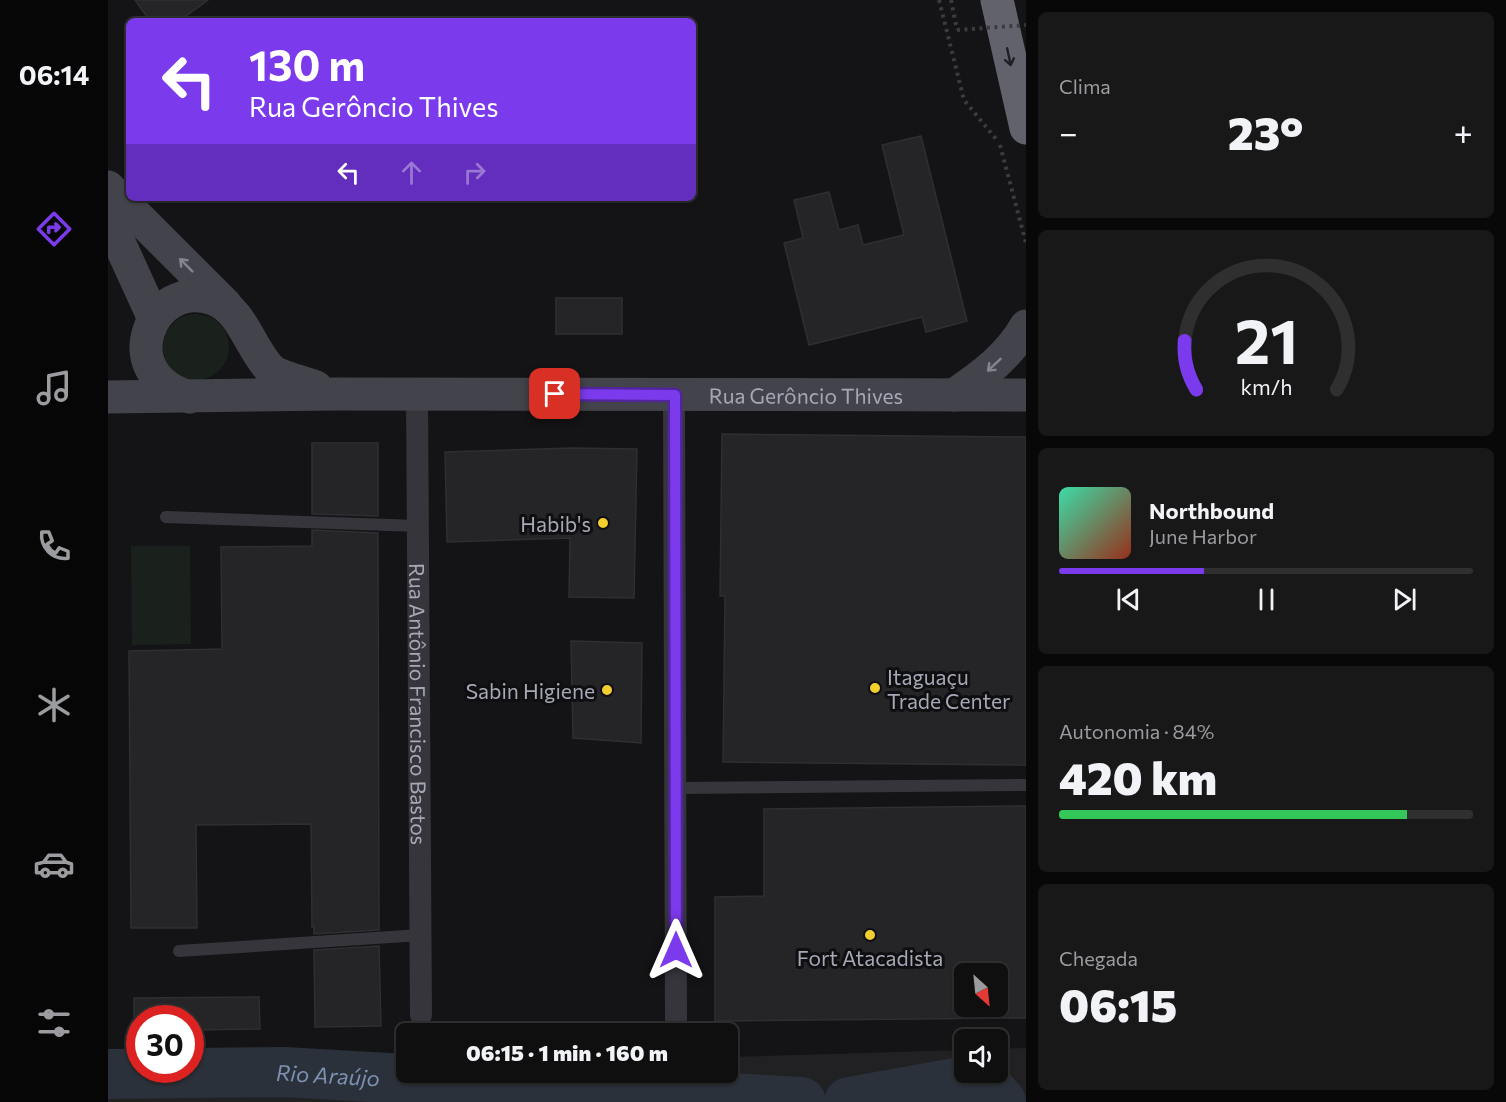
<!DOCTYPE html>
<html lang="pt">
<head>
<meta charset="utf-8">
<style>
	:root { --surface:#0f0f10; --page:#181819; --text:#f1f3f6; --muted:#9b9c9f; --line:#2f2f30; --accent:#7c3aed }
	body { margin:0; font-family:Commissioner,sans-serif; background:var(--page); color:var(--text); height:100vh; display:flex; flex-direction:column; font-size:22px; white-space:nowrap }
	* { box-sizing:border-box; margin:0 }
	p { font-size:20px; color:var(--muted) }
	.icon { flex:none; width:33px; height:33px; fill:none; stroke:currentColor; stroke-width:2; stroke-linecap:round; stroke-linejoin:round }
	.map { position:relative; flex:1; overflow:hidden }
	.panel { display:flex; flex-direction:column; gap:12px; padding:12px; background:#080809; width:480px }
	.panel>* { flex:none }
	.hud { position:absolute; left:18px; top:18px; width:570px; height:183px; border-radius:9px; box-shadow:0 2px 4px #0004,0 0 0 2px var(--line); background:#7c3aed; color:#fff; overflow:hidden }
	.needle { width:39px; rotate:153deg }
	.controls { position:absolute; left:846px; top:963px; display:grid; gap:12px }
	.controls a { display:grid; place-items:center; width:54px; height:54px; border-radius:9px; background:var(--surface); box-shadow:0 2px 4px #0004,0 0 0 2px var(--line); font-size:30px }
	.speed { position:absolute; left:18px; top:1005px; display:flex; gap:12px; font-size:30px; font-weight:700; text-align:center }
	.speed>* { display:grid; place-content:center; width:78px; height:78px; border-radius:50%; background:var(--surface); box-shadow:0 2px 4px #0004,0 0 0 2px var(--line); line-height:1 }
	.speed .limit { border:9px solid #d22; background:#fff; color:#111 }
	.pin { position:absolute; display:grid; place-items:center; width:51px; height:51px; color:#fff; margin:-26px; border-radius:12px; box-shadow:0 3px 9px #0006 }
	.me { position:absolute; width:66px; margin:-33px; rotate:0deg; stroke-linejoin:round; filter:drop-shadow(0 0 4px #0008) }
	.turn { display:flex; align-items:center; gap:21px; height:126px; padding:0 24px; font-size:27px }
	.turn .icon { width:78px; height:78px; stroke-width:2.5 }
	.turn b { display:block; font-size:42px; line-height:51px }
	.lanes { display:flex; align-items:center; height:57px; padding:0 24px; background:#0003; justify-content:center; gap:30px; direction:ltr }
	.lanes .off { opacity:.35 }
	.big { font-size:45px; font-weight:800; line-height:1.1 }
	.panel .card { flex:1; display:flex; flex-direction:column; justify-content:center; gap:9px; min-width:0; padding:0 21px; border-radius:9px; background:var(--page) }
	.panel .dial { align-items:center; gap:0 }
	.dial svg { height:156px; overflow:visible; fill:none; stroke:var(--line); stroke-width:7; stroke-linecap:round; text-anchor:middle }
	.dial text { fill:var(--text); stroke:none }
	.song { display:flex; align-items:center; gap:18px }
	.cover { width:72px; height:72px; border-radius:9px; background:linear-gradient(135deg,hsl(160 70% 55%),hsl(10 70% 35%)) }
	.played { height:6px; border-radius:3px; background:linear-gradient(90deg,var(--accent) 35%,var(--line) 35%) }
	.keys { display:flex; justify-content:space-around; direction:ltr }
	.heat { display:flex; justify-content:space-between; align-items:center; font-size:33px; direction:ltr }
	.charge { height:9px; border-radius:4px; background:linear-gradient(90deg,#34c759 84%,var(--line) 0) }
	.trip { position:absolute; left:288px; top:1023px; width:342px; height:60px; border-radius:9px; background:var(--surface); box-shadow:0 2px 4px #0004,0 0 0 2px var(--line); font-weight:800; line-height:60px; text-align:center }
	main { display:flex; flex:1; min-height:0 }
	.tab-bar { display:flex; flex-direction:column; width:108px; justify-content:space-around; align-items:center; background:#060606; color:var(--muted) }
	.tab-bar .icon { width:42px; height:42px }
	.tab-bar .on { color:var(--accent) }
	.tab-bar b { font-size:27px; color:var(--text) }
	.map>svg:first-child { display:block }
</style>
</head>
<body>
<main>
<nav class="tab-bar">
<b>06:14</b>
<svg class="icon on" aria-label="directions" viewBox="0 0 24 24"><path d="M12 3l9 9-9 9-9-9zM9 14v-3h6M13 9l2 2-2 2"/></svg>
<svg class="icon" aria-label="music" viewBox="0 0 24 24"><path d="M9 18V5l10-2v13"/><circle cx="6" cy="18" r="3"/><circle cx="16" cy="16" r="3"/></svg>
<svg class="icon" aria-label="phone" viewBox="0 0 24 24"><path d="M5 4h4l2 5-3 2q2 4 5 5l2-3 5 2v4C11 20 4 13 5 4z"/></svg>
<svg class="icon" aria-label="climate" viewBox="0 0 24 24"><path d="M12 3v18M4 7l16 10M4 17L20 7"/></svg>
<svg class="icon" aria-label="car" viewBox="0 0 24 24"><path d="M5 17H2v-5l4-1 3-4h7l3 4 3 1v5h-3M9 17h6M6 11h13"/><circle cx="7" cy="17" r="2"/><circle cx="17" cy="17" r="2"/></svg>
<svg class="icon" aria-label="filters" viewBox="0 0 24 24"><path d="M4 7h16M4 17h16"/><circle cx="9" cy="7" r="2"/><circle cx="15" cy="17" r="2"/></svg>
</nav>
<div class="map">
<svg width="918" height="1102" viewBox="0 0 918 1102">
	<rect width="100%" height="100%" fill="#141416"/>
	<path fill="#212023" d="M 918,1048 L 918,1102 L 0,1102 L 0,1075 L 298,1066 L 298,1072 L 620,1072 L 620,1057 L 856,1050 L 856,1072 L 890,1072 L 890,1049 Z"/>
	<path fill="#1a211c" d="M55 347a33 33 0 1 1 66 0a33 33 0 1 1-66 0Z
		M 23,546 L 82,546 L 83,644 L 24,645 Z"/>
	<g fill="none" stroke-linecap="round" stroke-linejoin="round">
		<g stroke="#2a313a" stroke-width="50">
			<path id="s1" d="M 0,1074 L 176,1072 L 693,1102"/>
			<path d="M 741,1102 L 863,1080 L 884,1092 L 893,1102"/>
		</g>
	</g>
	<path fill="#252427" stroke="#2f2e32" stroke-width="1.5" fill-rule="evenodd" d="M 27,0 L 100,0 L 71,21 L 42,21 Z
		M 813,136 L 859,321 L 818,332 L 814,317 L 701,345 L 676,243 L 695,238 L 686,200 L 721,192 L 731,230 L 750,225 L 755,245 L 796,235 L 774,145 Z
		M 448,298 L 514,298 L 514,334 L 448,334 Z
		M 614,434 L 918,437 L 918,765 L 615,762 L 617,596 L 612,596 Z
		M 204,443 L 270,443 L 270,516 L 204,514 Z
		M 464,448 L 529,449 L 526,598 L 461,597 L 462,538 L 339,542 L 337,452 Z
		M 204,530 L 270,533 L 271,930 L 206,934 L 206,926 L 204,927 L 203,824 L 88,825 L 89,928 L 23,928 L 21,651 L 114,649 L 113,547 L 204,546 Z
		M 463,641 L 534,643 L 533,743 L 465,738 Z
		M 918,806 L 918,1018 L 607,1021 L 607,897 L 656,896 L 656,809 ZM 856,974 L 890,974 L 890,1006 L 856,1006 Z
		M 271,946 L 273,1026 L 207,1027 L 206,950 Z
		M 151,997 L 152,1029 L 82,1030 L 82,1018 L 26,1018 L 26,998 Z"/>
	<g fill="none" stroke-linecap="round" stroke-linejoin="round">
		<path stroke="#3b3c42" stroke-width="4" stroke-dasharray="3 4.5" stroke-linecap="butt" d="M 831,0 L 856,100 L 888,139
			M 843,0 L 849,30
			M 892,145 L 918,243"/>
		<path stroke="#35353b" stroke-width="12" d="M 58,517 L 310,526
			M 568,788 L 918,785
			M 71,951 L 313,935"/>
		<g stroke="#35353b" stroke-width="22">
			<path id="s2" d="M 309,395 L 313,1015"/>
			<path d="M 566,395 L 568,1019"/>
		</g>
		<g stroke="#43444b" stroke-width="33">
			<path d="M 0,187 L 118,305"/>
			<path d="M 0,218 L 46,319"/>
			<path d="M 846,395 C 874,376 901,356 918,326"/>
			<path id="s3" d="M 0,397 L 227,394 L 918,395"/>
			<path d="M 82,397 C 3,375 43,277 105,299 C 135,310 141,347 162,369 C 169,376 197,383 208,387"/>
		</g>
		<path stroke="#61626c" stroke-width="33" d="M 889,0 L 918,128"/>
		<path stroke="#3b3c42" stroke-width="4" stroke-dasharray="3 4.5" stroke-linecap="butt" d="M 849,30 L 918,25"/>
	</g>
	<defs><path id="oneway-shaft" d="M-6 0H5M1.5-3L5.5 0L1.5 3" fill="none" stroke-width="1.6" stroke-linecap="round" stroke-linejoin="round" transform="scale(1.5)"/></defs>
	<use stroke="#1f2023" href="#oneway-shaft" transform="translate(901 57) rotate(78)"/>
	<g stroke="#838591">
		<use href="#oneway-shaft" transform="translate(78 265) rotate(-135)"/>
		<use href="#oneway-shaft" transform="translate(886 365) rotate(137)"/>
	</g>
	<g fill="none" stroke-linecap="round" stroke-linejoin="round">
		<defs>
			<path id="route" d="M 447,394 L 567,395 L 568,950"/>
		</defs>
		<use href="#route" stroke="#51269a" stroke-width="15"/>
		<use href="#route" stroke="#7c3aed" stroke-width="10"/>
	</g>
	<g fill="#f3ce2f" stroke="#0f0f11" stroke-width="2">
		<circle cx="495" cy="523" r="6"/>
		<circle cx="767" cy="688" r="6"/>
		<circle cx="499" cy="690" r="6"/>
		<circle cx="762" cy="935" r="6"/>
	</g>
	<g text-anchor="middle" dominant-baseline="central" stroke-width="6" stroke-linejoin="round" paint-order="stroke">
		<g font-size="21" fill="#a6a8b6" stroke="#0f0f11">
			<text stroke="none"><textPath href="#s3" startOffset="698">Rua Gerôncio Thives</textPath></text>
			<text stroke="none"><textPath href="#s2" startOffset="309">Rua Antônio Francisco Bastos</textPath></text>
		</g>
		<g font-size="21" fill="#a6a8b6" stroke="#0f0f11" text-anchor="end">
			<text x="483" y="523">Habib's</text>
			<text x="779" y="676" text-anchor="start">Itaguaçu<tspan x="779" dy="24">Trade Center</tspan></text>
			<text x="487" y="690">Sabin Higiene</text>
			<text x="762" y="957" text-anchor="middle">Fort Atacadista</text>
		</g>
		<g font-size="22" font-style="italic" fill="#7c91b2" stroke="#0f0f11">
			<text stroke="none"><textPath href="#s1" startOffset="220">Rio Araújo</textPath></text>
		</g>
	</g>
</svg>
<div class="controls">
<a><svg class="needle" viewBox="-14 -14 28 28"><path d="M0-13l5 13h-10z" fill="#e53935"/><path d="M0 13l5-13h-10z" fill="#9b9c9f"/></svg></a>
<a><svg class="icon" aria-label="sound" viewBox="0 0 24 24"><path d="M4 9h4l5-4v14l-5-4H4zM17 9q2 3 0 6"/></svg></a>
</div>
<div class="speed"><div class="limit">30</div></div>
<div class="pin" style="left:447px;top:394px;background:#d93025"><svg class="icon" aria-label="arrive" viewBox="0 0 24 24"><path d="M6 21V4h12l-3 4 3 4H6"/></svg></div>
<svg class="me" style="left:568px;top:950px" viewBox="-20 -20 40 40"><path d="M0-17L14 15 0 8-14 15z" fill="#7c3aed" stroke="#fff" stroke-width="4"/></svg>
<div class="trip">06:15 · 1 min · 160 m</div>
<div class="hud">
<div class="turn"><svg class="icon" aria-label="left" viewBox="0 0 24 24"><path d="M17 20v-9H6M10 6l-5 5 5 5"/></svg><div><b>130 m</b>Rua Gerôncio Thives</div></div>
<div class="lanes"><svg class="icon" aria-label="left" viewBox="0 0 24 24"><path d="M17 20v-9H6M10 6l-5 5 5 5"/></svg><svg class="icon off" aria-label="ahead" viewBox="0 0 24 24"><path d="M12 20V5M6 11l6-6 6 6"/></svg><svg class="icon off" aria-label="right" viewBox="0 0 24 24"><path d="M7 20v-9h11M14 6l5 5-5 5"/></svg></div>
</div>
</div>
<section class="panel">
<div class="card"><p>Clima</p>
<div class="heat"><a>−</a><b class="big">23°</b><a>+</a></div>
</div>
<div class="card dial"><svg viewBox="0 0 100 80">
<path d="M14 69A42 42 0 1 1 86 69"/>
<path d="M14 69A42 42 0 0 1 8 44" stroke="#7c3aed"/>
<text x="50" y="56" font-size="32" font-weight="700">21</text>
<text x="50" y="72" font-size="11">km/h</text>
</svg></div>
<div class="card">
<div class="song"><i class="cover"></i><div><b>Northbound</b><p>June Harbor</p></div></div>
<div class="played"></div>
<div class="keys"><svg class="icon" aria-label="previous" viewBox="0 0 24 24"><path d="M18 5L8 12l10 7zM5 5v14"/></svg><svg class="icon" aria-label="pause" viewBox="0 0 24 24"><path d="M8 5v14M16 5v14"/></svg><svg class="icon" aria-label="next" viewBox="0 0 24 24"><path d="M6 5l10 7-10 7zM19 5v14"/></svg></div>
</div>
<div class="card"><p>Autonomia · 84%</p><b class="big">420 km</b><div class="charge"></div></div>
<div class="card"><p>Chegada</p><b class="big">06:15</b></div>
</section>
</main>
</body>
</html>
